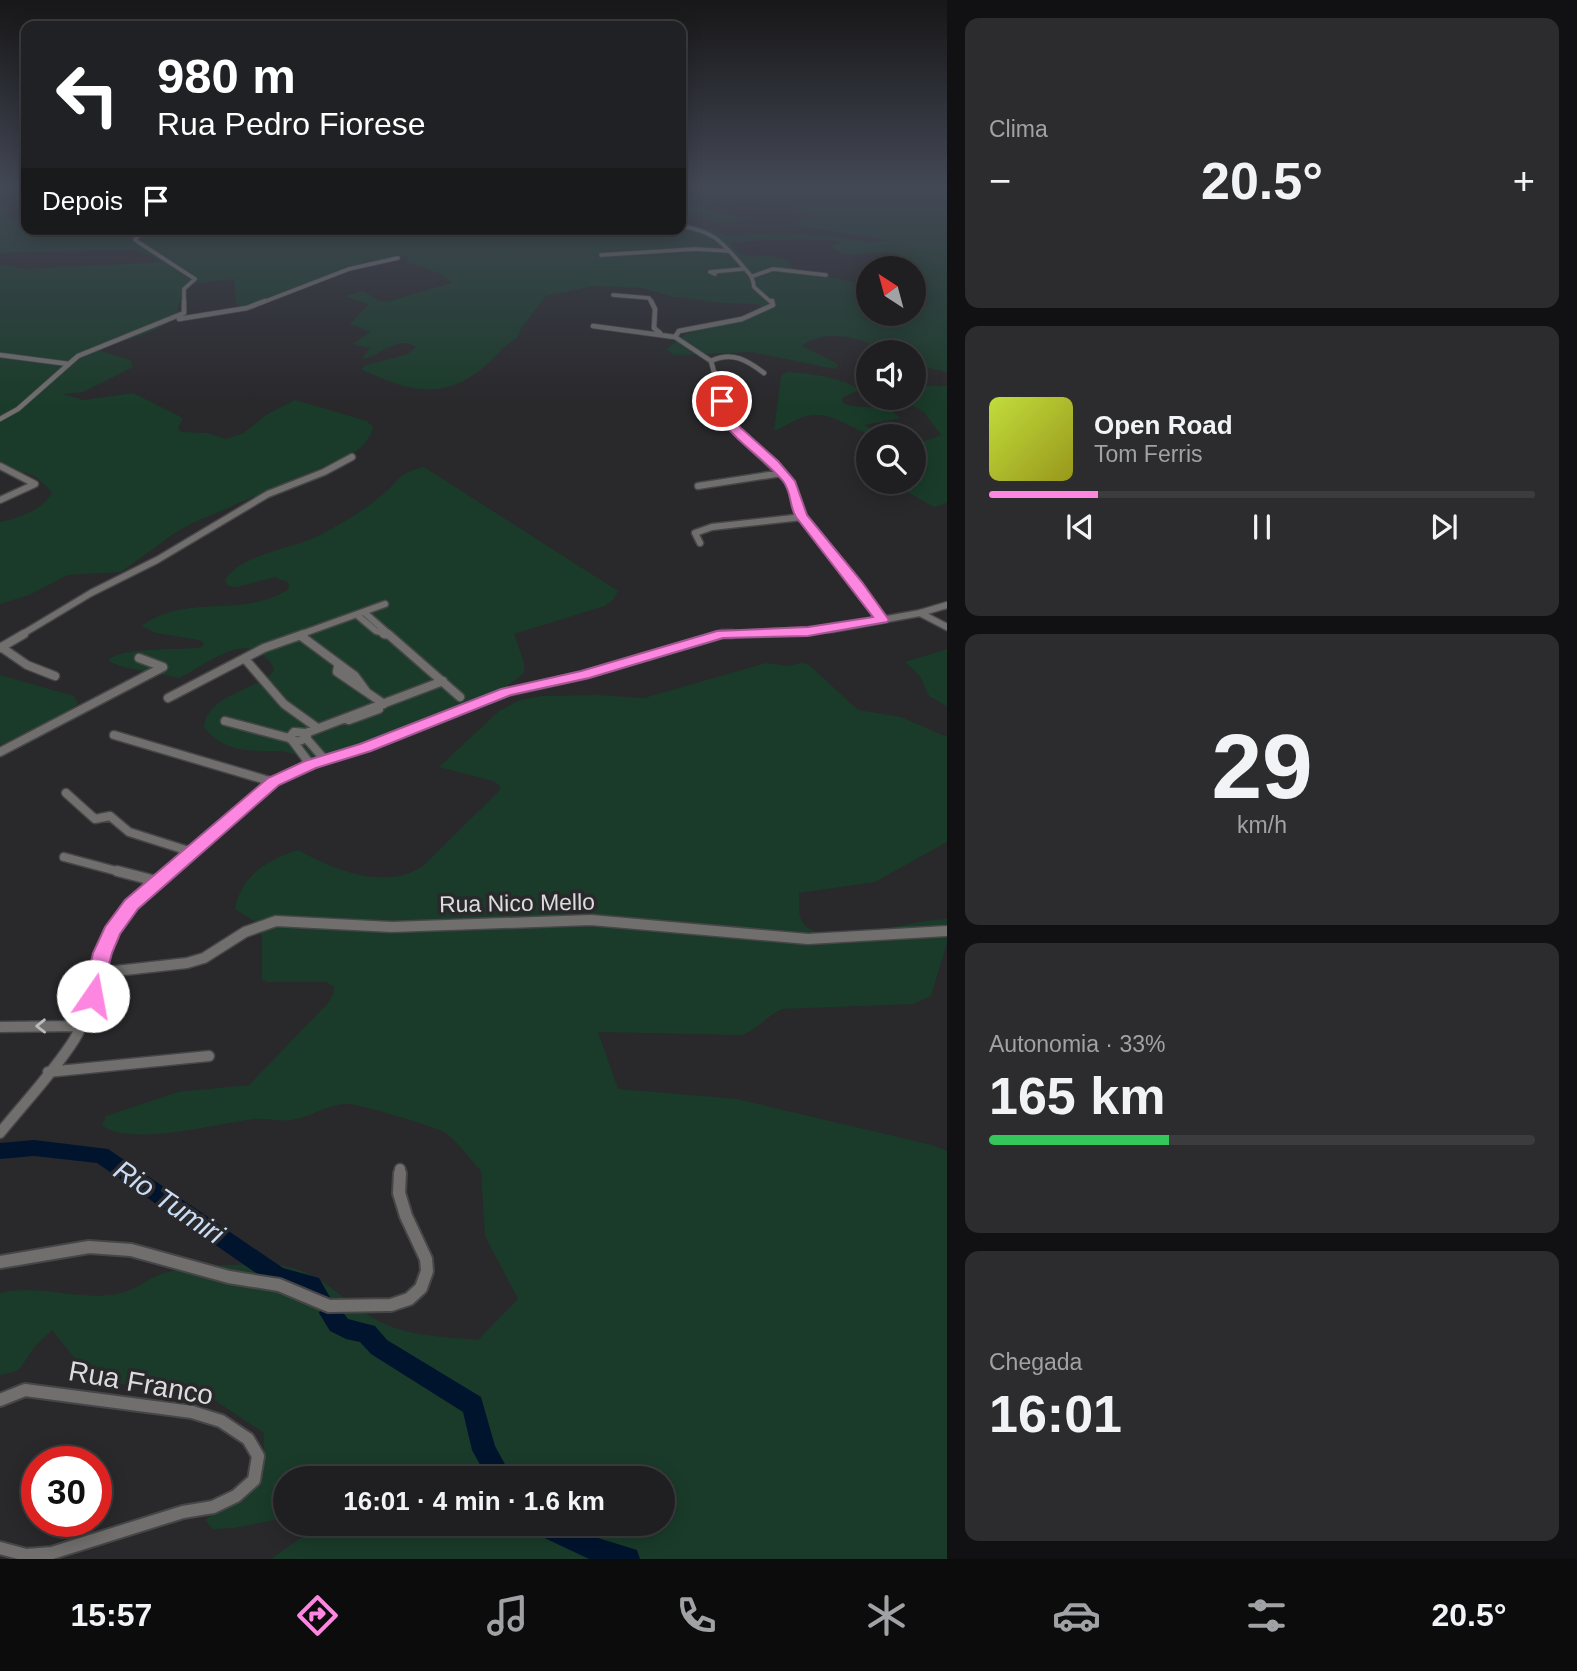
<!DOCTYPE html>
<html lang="pt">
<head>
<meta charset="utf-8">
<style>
	:root { --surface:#1f1e20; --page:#2c2b2d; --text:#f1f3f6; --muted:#a1a2a5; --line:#3c3c3e; --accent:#fd86e1 }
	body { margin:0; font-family:Arial,sans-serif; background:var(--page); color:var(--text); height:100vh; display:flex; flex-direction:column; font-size:26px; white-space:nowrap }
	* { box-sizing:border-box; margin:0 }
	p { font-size:23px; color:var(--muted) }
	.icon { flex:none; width:38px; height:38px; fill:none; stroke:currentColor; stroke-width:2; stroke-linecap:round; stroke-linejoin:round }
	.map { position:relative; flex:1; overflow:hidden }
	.drawer { display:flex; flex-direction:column; gap:18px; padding:18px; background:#111012; width:630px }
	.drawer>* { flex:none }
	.hud { position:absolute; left:21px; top:21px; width:665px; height:214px; border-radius:14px; box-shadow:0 4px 18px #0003,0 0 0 2px var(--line); background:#202124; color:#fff; overflow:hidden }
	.needle { width:46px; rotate:324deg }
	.tools { position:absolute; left:856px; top:256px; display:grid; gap:14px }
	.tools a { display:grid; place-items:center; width:70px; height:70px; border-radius:50%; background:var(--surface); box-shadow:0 4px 18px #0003,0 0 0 2px var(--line); font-size:35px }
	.speed { position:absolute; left:21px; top:1446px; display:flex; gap:14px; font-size:35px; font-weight:700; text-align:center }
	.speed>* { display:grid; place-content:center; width:91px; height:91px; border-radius:50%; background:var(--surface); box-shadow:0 4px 18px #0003,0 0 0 2px var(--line); line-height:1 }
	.speed .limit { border:10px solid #d22; background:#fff; color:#111 }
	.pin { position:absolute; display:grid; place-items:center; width:60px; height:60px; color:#fff; margin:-30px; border:4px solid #fff; border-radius:50%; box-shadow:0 2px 7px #0007 }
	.me { position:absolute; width:77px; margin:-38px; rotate:12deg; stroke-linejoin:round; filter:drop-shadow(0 0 5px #0008) }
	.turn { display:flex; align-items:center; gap:24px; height:147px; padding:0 21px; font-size:32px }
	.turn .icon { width:91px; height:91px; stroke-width:2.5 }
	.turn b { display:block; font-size:49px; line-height:60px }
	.then { display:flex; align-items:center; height:66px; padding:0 21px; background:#0003; gap:14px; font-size:26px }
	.big { font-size:52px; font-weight:600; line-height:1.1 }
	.drawer .tile { flex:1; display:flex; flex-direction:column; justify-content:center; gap:10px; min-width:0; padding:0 24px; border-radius:14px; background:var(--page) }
	.drawer .dial { align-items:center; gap:0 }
	.dial b { font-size:91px; line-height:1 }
	.song { display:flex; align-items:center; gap:21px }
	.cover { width:84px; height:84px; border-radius:10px; background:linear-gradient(135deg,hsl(70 70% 55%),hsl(60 70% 35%)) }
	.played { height:7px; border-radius:4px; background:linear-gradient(90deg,var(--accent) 20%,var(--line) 20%) }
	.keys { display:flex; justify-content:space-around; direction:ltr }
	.heat { display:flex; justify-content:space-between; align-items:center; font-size:38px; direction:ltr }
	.charge { height:10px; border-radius:5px; background:linear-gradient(90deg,#34c759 33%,var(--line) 0) }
	.trip { position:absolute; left:273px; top:1466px; width:402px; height:70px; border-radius:35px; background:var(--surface); box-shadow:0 4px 18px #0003,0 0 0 2px var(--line); font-weight:600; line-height:70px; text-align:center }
	.menu { display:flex; height:112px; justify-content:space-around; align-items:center; background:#0c0c0d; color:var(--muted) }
	.menu .icon { width:49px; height:49px }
	.menu .current { color:var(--accent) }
	.menu b { font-size:32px; color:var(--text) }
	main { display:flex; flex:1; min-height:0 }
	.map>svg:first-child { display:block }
</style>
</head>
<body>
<main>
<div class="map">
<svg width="947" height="1559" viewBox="0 0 947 1559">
	<rect width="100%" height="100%" fill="#29282b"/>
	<path fill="#1a3b2a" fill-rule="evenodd" d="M 0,187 L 26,187 L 26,194 L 13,198 L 6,219 L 26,218 L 26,229 L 681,229 L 681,192 L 684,190 L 681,187 L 943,187 L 947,191 L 947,372 L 914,365 L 914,352 L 876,352 L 880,349 L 878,346 C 855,337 824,329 802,346 L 836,363 L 838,365 L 835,369 L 751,352 L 675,355 L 666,350 L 685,334 L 751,316 L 764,308 L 756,304 L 721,303 L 669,296 L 643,288 L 593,286 L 546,296 L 520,330 L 519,336 C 514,341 507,344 502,349 C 457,400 419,398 361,369 L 366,365 L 408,354 L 416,347 C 398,334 379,357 362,359 L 370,348 L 352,344 L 371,332 L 350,324 L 369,304 L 345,296 L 363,291 L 379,301 L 387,302 L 452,283 L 439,273 L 407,262 L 408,256 L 347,269 L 242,307 L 236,304 L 234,279 L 190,284 C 176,298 181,310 173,318 C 158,334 117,342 95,349 L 130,360 L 133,367 L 83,392 L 63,394 L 84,400 L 133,393 L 183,418 L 178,428 L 181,432 L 206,433 L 226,439 L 244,433 L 266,415 L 295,400 L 367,421 L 373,427 C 370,440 360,450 348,456 L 193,523 L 176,532 L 121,572 L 68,575 L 29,595 L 0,604 L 0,522 C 17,519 45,509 52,492 L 36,477 L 0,463 L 0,264 L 26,269 L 162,262 L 140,251 L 129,250 L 0,253 ZM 708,203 L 792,204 L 795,209 L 814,216 L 797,220 L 792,225 L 891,240 L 874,243 L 820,235 L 781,233 L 728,235 L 682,222 L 686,217 C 697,215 700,217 708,221 C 719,226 740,222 750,219 L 705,209 ZM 764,240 L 831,240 L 841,242 L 831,247 C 845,262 875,248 895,254 L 902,261 L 894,268 L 914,268 L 914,313 L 868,313 L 868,285 L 793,270 L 788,260 L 770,256 L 741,255 L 729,243 Z
		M 787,372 C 809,373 843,378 860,390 L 842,398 L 843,403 C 860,411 888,402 900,418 L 864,425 L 883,436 C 858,436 838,413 815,415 C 801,415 786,426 774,431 L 781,376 Z
		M 914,386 L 947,386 L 947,503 L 934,507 L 897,486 L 898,481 L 914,481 L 914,445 L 941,435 L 924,412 L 897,397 L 914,397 Z
		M 424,467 L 618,591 L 614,599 L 605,606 L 514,634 L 524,662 L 524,673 C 478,712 416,731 359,746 C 344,751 328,757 313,758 C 300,758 289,751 276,751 C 248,751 223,752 204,727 C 207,694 256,691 274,671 C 273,665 270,661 265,657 C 242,632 202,668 179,678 L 123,667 L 108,661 C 118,646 183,651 203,647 L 204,643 L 199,640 L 156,633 L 141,626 C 189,592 239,619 288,590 L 289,583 L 275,577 L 237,587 L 228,586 L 225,581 C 236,556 293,548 316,537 C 338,526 362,512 381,496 C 401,480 395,474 424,467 Z
		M 947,649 L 947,706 L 929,696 L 920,676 L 905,662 Z
		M 766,663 L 790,666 L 801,663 L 809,665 L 858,710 L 901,717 L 947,737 L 947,842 L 875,882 L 799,893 C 799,905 797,921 808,928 C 835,946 914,919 947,919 L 947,943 L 931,996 L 913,1004 L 782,1009 C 767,1016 758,1029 742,1035 L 598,1032 L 618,1089 L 737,1099 L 932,1145 L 947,1151 L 947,1559 L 271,1559 L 302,1537 L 295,1524 L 663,1524 L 663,1479 L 285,1479 L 285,1518 L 234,1528 L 213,1529 L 205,1520 L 264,1472 L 264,1433 L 198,1389 L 104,1383 L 89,1376 L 52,1330 C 45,1337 36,1344 31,1352 C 19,1369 23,1371 0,1375 L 0,1293 C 38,1283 79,1301 117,1294 C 134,1291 145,1280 161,1274 C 186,1265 267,1261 293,1268 C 322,1276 345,1301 370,1316 C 402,1337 441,1336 478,1340 L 518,1299 L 485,1236 L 481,1171 C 470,1160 458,1141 444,1132 C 436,1127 356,1103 347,1104 C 325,1105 311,1117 291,1120 C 279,1122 266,1118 254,1119 C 219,1123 129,1148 102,1125 L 106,1116 L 178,1092 L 249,1085 L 329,1002 L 334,992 L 334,987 L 326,982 L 267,982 L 262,979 L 262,926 L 235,909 C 240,876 269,859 298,850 C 334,870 385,891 423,866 L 500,790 L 500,786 L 493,781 L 439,767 L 499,711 L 520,700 L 542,696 L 596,695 L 644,698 Z
		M 0,675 L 74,696 L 78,704 L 57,718 L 0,745 Z"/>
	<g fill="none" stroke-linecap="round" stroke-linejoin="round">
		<path fill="#01142e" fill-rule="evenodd" d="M 34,1140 L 108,1149 L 283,1268 L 319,1278 L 331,1299 L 329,1303 L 338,1306 L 348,1319 L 375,1326 L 387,1340 L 481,1397 L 495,1446 L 513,1479 L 488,1479 L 472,1450 L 463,1412 L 371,1354 L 360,1342 L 346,1339 L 330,1331 L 319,1313 L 321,1308 L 313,1306 L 306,1293 L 291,1291 L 269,1282 L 97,1163 L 34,1156 L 0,1159 L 0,1143 Z
			M 531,1524 L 570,1524 L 598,1538 L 637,1550 L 640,1559 L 589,1559 L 534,1533 Z"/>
		<defs>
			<path id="street-far5" d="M 941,187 L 947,191
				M 681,226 C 714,232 720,240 741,264 C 748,273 753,275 754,287 L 772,303
				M 145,229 L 135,240 L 195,279 L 184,289 L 184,303
				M 601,255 L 695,249 L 729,251
				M 715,274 L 710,272 L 743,269
				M 753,276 L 773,269 L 826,275
				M 613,295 L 649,298 L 652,303
				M 261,303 L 349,269 L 398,258"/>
			<path id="street-far4" d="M 651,301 L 655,309 L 654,328 L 660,333
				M 179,319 L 247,308 L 265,301
				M 593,326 L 675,337 L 711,361 L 727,420 L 754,449
				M 675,337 L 679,331 L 742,319 L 773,305 L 772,301
				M 0,355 L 69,364
				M 711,361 C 732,351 747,360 764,373
				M 0,419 L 18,409 L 78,356 L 184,313 L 184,301"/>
			<path id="street-far3" d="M 752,447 L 789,482 L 802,517 L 882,619
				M 0,466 L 35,484 L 0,500
				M 698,486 L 782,473
				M 700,543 L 695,533 L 712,527 L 802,517
				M 365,613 L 390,635
				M 920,613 L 947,627
				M 357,615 L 376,631 L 389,635
				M 21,635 L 91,593 L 157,560 L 268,494 L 324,472 L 352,457
				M 299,635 L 385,604
				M 718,635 L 832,629 L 920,613 L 947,605"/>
			<path id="street-far2" d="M 384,634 L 389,635
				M 388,634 L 460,697
				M 301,636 L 355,676 L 366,691
				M 1,647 L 27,665 L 55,676
				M 0,648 L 24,634
				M 245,659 L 284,704 L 316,727
				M 338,665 L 337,672 L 384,704
				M 168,698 L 264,648 L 304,634
				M 349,720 L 379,709
				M 225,721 L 289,738
				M 294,732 L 306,733 L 307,736 C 302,742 295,743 289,738 Z
				M 306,733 L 443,681
				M 114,735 L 273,782
				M 306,738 L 325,760
				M 292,740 L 310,764
				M 0,752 L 163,667 L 139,658
				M 66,793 L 95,819 L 110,816 L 129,832 L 192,852
				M 64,857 L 124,873
				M 168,873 L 273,782 L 310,764 L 366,747 L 507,692 L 584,675 L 722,634 L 732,634"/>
			<path id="street-far1" d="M 117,871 L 156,881
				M 98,973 L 187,963 L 204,958 L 245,932 L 276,921 L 392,927 L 591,920 L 808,939 L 947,931
				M 0,1027 L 82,1026
				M 48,1072 L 209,1056
				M 0,1133 C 24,1103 53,1073 74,1040 C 91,1013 93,982 102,953 C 113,917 142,894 170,871
				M 400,1175 L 400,1169"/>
			<path id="street" d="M 0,1262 L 89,1247 L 131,1250 L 229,1277 L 279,1285 L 329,1306 L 391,1305 L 409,1299 L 421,1288 L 427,1271 L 426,1259 L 406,1216 L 399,1193 L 400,1173
				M 0,1400 L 25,1390 L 192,1412 L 221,1421 L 248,1439 L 258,1456 L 254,1480 L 236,1496 L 213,1507 L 183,1512 L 52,1553 L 26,1555 L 0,1548"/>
		</defs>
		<use href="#street-far5" stroke="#464547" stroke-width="5"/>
		<use href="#street-far4" stroke="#464547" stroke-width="6"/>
		<use href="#street-far3" stroke="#464547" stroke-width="9"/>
		<use href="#street-far2" stroke="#464547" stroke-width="11"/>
		<use href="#street-far1" stroke="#464547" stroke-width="13"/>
		<use href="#street" stroke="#464547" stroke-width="16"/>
		<use href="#street-far5" stroke="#706f6e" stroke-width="3.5"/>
		<use href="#street-far4" stroke="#706f6e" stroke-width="4.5"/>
		<use href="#street-far3" stroke="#706f6e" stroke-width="6"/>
		<use href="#street-far2" stroke="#706f6e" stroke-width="8"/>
		<use href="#street-far1" stroke="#706f6e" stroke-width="10"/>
		<use href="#street" stroke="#706f6e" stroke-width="12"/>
	</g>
	<defs><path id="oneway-chevron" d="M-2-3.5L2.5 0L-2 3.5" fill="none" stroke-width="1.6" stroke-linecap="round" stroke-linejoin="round" transform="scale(1.75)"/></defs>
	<use stroke="#bcbbbc" href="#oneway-chevron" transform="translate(41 1026) rotate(179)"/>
	<linearGradient id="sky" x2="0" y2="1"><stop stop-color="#171618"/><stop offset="0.46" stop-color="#434855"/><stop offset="1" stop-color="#434855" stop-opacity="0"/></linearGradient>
	<rect width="947" height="405" fill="url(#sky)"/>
	<path fill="#fd86e1" stroke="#a45792" stroke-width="2" d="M 722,398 L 727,401 L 732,420 L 778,461 L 795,481 L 807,515 L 862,582 L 889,620 L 887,622 L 808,636 L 723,638 L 589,678 L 511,695 L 371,751 L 316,768 L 279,785 L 138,909 L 120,934 L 112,953 L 99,1001 L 93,1003 L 86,1001 L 83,996 L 93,953 L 105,927 L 125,900 L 268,778 L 305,761 L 360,744 L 501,689 L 581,671 L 717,631 L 808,627 L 873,617 L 796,517 C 789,506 792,493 783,481 C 767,461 735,441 723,422 C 719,417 718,407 717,401 Z"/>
	<g text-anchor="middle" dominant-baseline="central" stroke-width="7" stroke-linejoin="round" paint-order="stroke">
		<g font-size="23" fill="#dcdbdd" stroke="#29282b">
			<text transform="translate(517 903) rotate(-1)">Rua Nico Mello</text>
		</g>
		<g font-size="28" font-style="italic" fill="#c9ddf6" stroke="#29282b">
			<text transform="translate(169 1202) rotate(34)">Rio Tumiri</text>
		</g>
		<g font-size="28" fill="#dcdbdd" stroke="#29282b">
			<text transform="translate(141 1383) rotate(10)">Rua Franco</text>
		</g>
	</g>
</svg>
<div class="tools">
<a><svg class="needle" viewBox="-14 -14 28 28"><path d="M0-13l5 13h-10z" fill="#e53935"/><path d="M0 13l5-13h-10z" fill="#a1a2a5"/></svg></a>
<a><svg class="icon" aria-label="sound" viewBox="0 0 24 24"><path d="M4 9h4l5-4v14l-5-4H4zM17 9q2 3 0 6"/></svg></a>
<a><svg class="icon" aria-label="search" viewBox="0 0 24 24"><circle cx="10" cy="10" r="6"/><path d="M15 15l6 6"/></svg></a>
</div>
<div class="speed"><div class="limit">30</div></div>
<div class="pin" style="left:722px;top:401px;background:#d93025"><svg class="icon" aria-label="arrive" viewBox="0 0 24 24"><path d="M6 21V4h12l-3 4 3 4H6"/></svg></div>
<svg class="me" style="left:93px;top:996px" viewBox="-20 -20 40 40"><circle r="19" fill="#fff"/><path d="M0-13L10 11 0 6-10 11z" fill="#fd86e1"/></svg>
<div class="trip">16:01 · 4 min · 1.6 km</div>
<div class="hud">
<div class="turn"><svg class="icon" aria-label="left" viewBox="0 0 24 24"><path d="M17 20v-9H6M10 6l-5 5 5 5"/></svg><div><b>980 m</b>Rua Pedro Fiorese</div></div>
<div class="then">Depois<svg class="icon" aria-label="arrive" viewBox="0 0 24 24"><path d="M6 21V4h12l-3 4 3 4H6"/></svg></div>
</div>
</div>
<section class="drawer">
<div class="tile"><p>Clima</p>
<div class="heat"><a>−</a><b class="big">20.5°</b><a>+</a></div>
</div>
<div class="tile">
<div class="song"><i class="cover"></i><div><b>Open Road</b><p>Tom Ferris</p></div></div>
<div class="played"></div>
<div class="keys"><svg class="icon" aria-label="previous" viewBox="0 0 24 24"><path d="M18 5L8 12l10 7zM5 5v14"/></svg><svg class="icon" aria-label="pause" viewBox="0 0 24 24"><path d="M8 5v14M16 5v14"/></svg><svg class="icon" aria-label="next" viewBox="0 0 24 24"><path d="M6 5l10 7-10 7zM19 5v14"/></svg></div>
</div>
<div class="tile dial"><b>29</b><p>km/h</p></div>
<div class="tile"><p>Autonomia · 33%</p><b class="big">165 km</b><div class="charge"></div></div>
<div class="tile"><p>Chegada</p><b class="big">16:01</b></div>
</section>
</main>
<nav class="menu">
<b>15:57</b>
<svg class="icon current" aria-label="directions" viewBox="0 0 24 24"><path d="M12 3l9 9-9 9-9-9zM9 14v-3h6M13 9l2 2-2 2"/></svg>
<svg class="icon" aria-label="music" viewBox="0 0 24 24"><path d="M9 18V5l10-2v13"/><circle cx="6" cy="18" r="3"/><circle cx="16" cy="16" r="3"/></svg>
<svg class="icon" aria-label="phone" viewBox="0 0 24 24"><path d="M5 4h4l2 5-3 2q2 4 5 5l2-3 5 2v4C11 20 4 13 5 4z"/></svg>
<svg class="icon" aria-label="climate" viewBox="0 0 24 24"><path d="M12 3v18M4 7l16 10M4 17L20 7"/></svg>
<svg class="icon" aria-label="car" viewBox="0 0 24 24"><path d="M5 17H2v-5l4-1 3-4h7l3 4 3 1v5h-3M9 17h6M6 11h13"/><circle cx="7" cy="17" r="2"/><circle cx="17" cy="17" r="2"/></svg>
<svg class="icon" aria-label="filters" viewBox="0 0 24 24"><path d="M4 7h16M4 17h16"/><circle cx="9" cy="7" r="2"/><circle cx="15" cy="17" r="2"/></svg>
<b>20.5°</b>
</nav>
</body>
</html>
